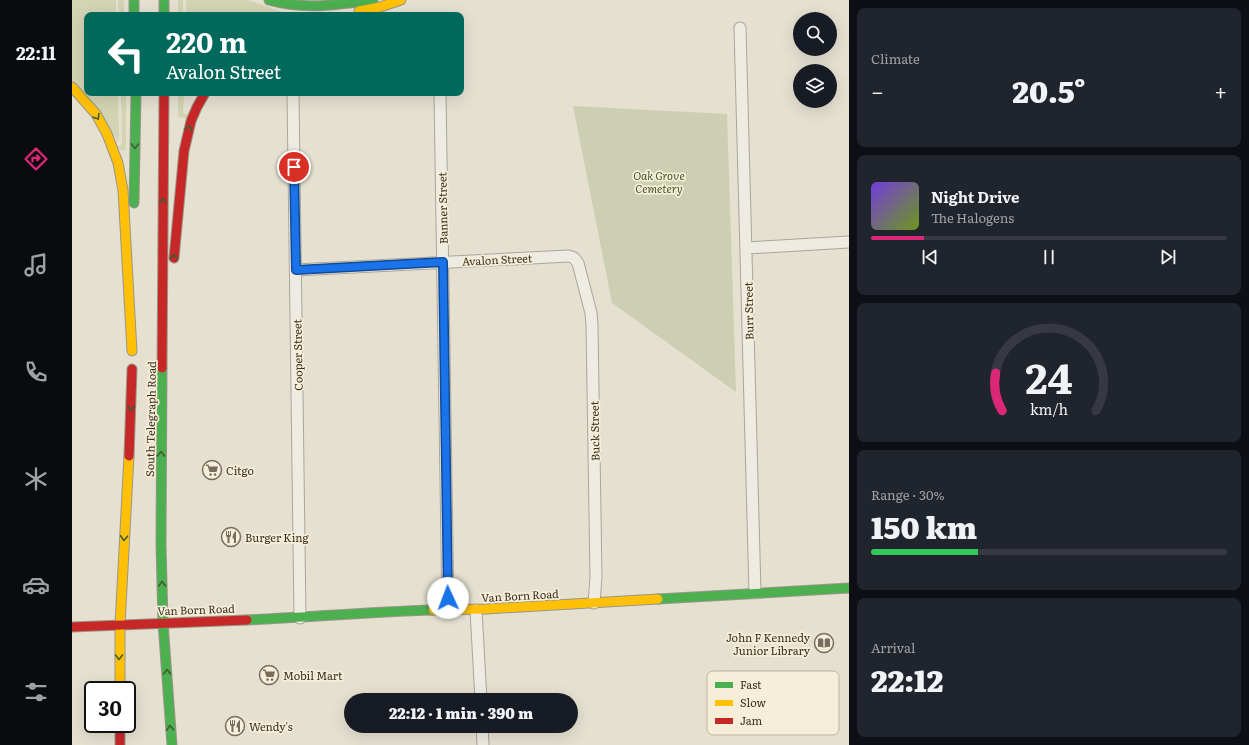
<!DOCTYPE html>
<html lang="en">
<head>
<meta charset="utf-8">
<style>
	:root { --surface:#171b24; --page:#20242c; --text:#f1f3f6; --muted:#9ea1a6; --line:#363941; --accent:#db2777 }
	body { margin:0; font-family:Literata,serif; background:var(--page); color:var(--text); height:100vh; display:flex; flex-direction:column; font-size:15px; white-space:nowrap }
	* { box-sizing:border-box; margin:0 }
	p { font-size:13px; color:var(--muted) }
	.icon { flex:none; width:22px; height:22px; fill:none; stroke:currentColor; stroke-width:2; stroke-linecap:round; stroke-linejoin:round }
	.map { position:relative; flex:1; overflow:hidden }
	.details { display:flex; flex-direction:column; gap:8px; padding:8px; background:#0d0f14; width:400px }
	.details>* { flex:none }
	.guide { position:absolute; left:12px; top:12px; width:380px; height:84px; border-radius:8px; box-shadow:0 4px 16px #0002; background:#00695c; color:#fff; overflow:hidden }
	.buttons { position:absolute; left:721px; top:12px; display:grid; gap:8px }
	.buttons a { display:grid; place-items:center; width:44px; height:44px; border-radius:50%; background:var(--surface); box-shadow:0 4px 16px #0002; font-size:20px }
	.speed { position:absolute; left:12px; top:681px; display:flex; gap:8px; font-size:20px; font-weight:700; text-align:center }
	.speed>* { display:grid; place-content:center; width:52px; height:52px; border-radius:50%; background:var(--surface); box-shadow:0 4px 16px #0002; line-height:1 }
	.speed .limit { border:2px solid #111; border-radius:6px; background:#fff; color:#111 }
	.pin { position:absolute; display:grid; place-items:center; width:34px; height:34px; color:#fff; margin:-17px; border:2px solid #fff; border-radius:50%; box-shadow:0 1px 4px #0007 }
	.me { position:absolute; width:44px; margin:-22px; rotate:358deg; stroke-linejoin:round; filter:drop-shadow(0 0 3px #0008) }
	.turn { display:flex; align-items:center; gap:14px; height:84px; padding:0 16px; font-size:18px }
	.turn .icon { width:52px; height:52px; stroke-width:2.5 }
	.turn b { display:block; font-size:28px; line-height:34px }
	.big { font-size:30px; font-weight:800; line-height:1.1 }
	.details .widget { flex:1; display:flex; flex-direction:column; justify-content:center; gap:6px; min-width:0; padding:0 14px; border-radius:8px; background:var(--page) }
	.details .dial { align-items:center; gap:0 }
	.dial svg { height:104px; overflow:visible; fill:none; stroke:var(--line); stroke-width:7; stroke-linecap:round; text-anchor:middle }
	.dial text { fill:var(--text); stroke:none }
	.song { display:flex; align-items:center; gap:12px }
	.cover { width:48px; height:48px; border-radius:6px; background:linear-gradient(135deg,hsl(260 70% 55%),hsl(80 70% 35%)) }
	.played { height:4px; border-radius:2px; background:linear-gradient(90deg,var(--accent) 15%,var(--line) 15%) }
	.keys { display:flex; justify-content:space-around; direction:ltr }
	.heat { display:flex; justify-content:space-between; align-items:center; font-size:22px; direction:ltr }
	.charge { height:6px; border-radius:3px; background:linear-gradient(90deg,#34c759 30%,var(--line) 0) }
	.trip { position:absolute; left:272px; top:693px; width:234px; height:40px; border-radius:20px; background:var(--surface); box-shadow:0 4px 16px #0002; font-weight:800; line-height:40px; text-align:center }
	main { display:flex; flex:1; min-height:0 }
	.tabs { display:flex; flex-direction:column; width:72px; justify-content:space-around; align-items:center; background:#090b0e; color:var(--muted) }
	.tabs .icon { width:28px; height:28px }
	.tabs .selected { color:var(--accent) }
	.tabs b { font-size:18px; color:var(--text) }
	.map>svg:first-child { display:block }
</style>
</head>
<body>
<main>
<nav class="tabs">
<b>22:11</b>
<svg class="icon selected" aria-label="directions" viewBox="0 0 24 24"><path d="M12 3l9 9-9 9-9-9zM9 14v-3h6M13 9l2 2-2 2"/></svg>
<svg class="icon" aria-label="music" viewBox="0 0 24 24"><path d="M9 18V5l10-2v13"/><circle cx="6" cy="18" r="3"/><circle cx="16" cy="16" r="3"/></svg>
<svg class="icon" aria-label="phone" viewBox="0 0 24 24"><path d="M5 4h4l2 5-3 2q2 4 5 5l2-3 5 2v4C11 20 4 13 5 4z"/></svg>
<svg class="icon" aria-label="climate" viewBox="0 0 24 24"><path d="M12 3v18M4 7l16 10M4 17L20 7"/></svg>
<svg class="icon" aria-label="car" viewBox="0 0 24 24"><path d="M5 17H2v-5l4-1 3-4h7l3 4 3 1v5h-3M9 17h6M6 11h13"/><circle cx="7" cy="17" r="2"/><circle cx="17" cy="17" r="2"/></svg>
<svg class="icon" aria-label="filters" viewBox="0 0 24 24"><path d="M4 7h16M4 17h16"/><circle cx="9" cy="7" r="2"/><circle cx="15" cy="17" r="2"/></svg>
</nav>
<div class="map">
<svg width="777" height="745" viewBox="0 0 777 745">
	<rect width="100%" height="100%" fill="#e5e0d0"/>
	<path fill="#d2d4b3" d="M 0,0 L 44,0 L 44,15 L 15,15 L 15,93 L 46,93 L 47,142 L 0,81 Z
		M 46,0 L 52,0 L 52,15 L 47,15 Z
		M 106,0 L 111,0 L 111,15 L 106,15 Z
		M 114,0 L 176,0 L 219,15 L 114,15 Z
		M 49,93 L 54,93 L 54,150 L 50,151 L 46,147 L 50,144 Z
		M 106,93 L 112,93 L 111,113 L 116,115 L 114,118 L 106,117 Z"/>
	<path fill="#cdcfb3" d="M 501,106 L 655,114 L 664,392 L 540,303 Z"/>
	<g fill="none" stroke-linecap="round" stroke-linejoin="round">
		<defs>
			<path id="street" d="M 668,28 L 683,593
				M 221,93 L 228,618
				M 368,93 L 376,611
				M 675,248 L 777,242
				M 224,270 L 497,256 L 502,258 L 506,263 L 519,313 L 520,325 L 524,577 L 522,603
				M 404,610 L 409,700
				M 410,726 L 411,745"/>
			<path id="fast" d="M 62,0 L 62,15
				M 92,0 L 92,15
				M 197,0 C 232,10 266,5 301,0
				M 62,203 L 64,93
				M 90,368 L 89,544 L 91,623 L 100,745
				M 586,599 L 777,588
				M 175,620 C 237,617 299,612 361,610"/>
			<path id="slow" d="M 287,11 L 308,7 L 329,0
				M 0,87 L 24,114 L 35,134 L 46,163 L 51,190 L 60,351
				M 361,610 L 414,609 L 586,599
				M 48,690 L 48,625 L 57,456"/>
			<path id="jam" d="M 102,258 L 112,151 L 119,121 L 125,107 L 133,93
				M 90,368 L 92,93
				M 57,456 L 60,369
				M 0,627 L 175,620
				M 48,724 L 48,745"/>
		</defs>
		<use href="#street" stroke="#aba599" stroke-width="13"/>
		<use href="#fast" stroke="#9a9589" stroke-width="11"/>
		<use href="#slow" stroke="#9a9589" stroke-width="11"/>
		<use href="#jam" stroke="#9a9589" stroke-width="11"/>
		<use href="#street" stroke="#eeebe2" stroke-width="11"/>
		<use href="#fast" stroke="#4caf50" stroke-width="9"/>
		<use href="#slow" stroke="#ffc107" stroke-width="9"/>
		<use href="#jam" stroke="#c62828" stroke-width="9"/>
	</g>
	<defs><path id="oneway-chevron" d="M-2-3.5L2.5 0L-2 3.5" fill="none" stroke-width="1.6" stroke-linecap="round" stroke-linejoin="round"/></defs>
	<g stroke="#405c31">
		<use href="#oneway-chevron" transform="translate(25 117) rotate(58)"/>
		<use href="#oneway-chevron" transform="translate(117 128) rotate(-73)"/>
		<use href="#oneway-chevron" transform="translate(63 146) rotate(91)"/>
		<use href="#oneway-chevron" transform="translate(91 201) rotate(-90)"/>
		<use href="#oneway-chevron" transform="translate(102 257) rotate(-83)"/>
		<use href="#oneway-chevron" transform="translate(59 408) rotate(93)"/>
		<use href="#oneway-chevron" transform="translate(89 454) rotate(-89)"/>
		<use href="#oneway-chevron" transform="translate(52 538) rotate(93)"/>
		<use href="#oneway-chevron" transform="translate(90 584) rotate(-92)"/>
		<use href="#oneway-chevron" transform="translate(47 657) rotate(89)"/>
		<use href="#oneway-chevron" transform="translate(95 672) rotate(-92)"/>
		<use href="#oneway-chevron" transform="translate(98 728) rotate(-94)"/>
	</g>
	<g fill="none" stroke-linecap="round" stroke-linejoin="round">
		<defs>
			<path id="route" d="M 222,167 L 224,270 L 371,262 L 376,598"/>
		</defs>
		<use href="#route" stroke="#114b97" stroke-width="10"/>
		<use href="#route" stroke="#1a73e8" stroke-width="7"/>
	</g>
	<defs>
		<symbol id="supermarket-ring" viewBox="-11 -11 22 22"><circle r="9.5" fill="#f5eed8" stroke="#766d5e" stroke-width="1.5"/><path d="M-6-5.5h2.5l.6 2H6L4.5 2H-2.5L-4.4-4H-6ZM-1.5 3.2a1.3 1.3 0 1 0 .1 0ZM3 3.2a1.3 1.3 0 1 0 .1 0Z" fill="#766d5e"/></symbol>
		<symbol id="restaurant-ring" viewBox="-11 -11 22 22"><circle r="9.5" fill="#f5eed8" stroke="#766d5e" stroke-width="1.5"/><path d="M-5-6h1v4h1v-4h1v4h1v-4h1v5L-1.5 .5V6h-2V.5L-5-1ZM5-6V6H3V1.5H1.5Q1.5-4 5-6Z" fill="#766d5e"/></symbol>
		<symbol id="library-ring" viewBox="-11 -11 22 22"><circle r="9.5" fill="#f5eed8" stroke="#766d5e" stroke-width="1.5"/><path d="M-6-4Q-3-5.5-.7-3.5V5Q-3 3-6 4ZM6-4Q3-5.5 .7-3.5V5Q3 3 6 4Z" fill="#766d5e"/></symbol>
	</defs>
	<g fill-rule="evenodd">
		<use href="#supermarket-ring" x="129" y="459" width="22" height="22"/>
		<use href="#restaurant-ring" x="148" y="526" width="22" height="22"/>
		<use href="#library-ring" x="741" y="632" width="22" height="22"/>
		<use href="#supermarket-ring" x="186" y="664" width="22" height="22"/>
		<use href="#restaurant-ring" x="152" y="715" width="22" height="22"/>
	</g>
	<g text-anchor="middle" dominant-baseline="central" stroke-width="3.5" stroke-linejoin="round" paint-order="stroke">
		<g font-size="11" font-style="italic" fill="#475628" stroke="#f5eed8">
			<text x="587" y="175">Oak Grove<tspan x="587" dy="13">Cemetery</tspan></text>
		</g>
		<g font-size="11" fill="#3a2f21" stroke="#f5eed8">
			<text transform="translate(370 208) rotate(-91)">Banner Street</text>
			<text transform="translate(425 259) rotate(-3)">Avalon Street</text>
			<text transform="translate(676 311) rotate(-91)">Burr Street</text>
			<text transform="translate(225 355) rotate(-91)">Cooper Street</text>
			<text transform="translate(78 419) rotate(-89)">South Telegraph Road</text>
			<text transform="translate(522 431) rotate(-91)">Buck Street</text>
			<text transform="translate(448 595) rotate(-3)">Van Born Road</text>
			<text transform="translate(124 609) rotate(-2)">Van Born Road</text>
		</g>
		<g font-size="11" fill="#3a2f21" stroke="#f5eed8" text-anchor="start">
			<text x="154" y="470">Citgo</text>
			<text x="173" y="537">Burger King</text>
			<text x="738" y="637" text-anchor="end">John F Kennedy<tspan x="738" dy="13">Junior Library</tspan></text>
			<text x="211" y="675">Mobil Mart</text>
			<text x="177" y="726">Wendy's</text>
		</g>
	</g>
	<rect x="635" y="671" width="132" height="64" rx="6" fill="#f5eed8" stroke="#bdb5a1" stroke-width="1"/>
	<rect x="643" y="682" width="18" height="6" fill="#4caf50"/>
	<rect x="643" y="700" width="18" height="6" fill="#ffc107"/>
	<rect x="643" y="718" width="18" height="6" fill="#c62828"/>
	<g font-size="11" fill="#3a2f21">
		<text x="668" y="689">Fast</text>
		<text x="668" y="707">Slow</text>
		<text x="668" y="725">Jam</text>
	</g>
</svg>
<div class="buttons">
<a><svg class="icon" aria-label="search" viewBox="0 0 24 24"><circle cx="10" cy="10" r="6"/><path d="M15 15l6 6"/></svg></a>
<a><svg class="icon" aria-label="layers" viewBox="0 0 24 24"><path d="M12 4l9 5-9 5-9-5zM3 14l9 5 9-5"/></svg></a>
</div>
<div class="speed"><div class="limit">30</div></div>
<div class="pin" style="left:222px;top:167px;background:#d93025"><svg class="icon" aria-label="arrive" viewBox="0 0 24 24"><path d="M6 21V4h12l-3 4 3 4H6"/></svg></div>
<svg class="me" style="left:376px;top:598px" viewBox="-20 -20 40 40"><circle r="19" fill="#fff"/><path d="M0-13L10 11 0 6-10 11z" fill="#1a73e8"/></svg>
<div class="trip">22:12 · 1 min · 390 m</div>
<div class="guide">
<div class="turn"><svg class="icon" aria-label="left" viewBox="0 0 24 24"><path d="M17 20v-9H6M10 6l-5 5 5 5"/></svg><div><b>220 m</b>Avalon Street</div></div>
</div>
</div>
<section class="details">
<div class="widget"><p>Climate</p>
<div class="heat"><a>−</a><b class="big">20.5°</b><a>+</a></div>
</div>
<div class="widget">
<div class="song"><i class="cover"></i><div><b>Night Drive</b><p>The Halogens</p></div></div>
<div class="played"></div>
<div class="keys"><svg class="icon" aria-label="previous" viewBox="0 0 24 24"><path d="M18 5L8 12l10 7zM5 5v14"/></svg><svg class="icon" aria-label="pause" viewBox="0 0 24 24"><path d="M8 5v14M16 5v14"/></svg><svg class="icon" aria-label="next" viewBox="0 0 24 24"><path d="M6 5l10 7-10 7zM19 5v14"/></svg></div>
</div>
<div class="widget dial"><svg viewBox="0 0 100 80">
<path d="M14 69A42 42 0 1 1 86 69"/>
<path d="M14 69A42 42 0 0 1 9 40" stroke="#db2777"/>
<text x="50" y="56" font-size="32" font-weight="700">24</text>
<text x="50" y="72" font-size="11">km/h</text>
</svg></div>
<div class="widget"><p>Range · 30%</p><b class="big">150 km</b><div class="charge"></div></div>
<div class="widget"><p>Arrival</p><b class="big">22:12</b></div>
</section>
</main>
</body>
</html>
